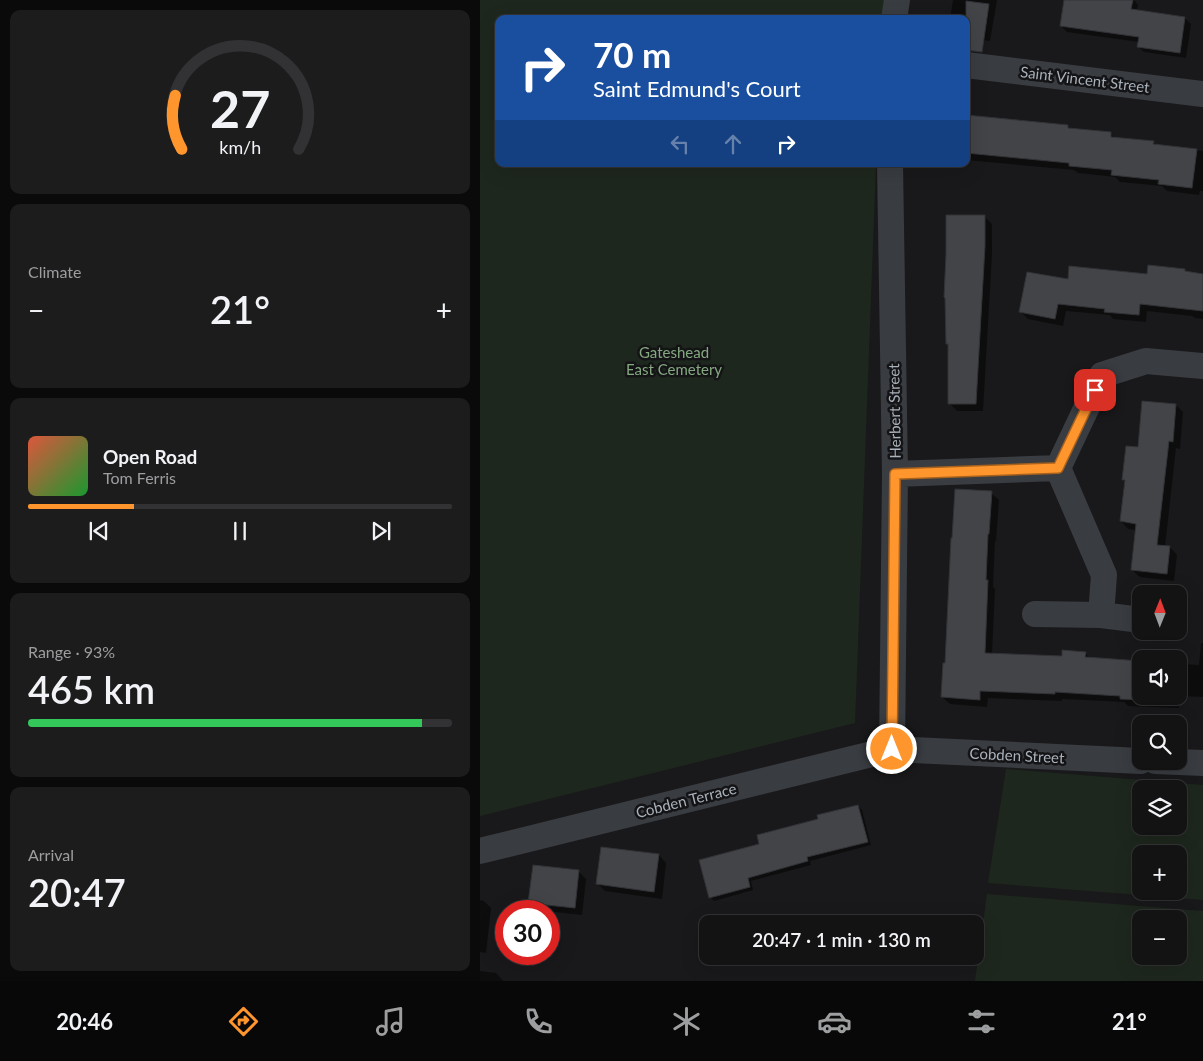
<!DOCTYPE html>
<html lang="en">
<head>
<meta charset="utf-8">
<style>
	:root { --surface:#131314; --page:#1c1c1d; --text:#f1f3f6; --muted:#9d9ea0; --line:#323234; --accent:#ff952d }
	body { margin:0; font-family:Lato,sans-serif; background:var(--page); color:var(--text); height:100vh; display:flex; flex-direction:column; font-size:19px; white-space:nowrap }
	* { box-sizing:border-box; margin:0 }
	p { font-size:16px; color:var(--muted) }
	.icon { flex:none; width:28px; height:28px; fill:none; stroke:currentColor; stroke-width:2; stroke-linecap:round; stroke-linejoin:round }
	.map { position:relative; flex:1; overflow:hidden }
	.details { display:flex; flex-direction:column; gap:10px; padding:10px; background:#0a0a0b; width:480px }
	.details>* { flex:none }
	.banner { position:absolute; left:15px; top:15px; width:475px; height:152px; border-radius:10px; box-shadow:0 5px 20px #0002,0 0 0 1px var(--line); background:#1a4fa0; color:#fff; overflow:hidden }
	.needle { width:32px; rotate:1deg }
	.buttons { position:absolute; left:652px; top:585px; display:grid; gap:10px }
	.buttons a { display:grid; place-items:center; width:55px; height:55px; border-radius:10px; background:var(--surface); box-shadow:0 5px 20px #0002,0 0 0 1px var(--line); font-size:25px }
	.speed { position:absolute; left:15px; top:900px; display:flex; gap:10px; font-size:25px; font-weight:700; text-align:center }
	.speed>* { display:grid; place-content:center; width:65px; height:65px; border-radius:50%; background:var(--surface); box-shadow:0 5px 20px #0002,0 0 0 1px var(--line); line-height:1 }
	.speed .limit { border:8px solid #d22; background:#fff; color:#111 }
	.pin { position:absolute; display:grid; place-items:center; width:42px; height:42px; color:#fff; margin:-21px; border-radius:10px; box-shadow:0 2px 8px #0006 }
	.me { position:absolute; width:55px; margin:-28px; rotate:0deg; stroke-linejoin:round; filter:drop-shadow(0 0 4px #0008) }
	.turn { display:flex; align-items:center; gap:18px; height:105px; padding:0 15px; font-size:22px }
	.turn .icon { width:65px; height:65px; stroke-width:2.5 }
	.turn b { display:block; font-size:35px; line-height:42px }
	.lanes { display:flex; align-items:center; height:48px; padding:0 15px; background:#0003; justify-content:center; gap:25px; direction:ltr }
	.lanes .off { opacity:.35 }
	.big { font-size:38px; font-weight:600; line-height:1.1 }
	.details .card { flex:1; display:flex; flex-direction:column; justify-content:center; gap:8px; min-width:0; padding:0 18px; border-radius:10px; background:var(--page) }
	.details .dial { align-items:center; gap:0 }
	.dial svg { height:130px; overflow:visible; fill:none; stroke:var(--line); stroke-width:7; stroke-linecap:round; text-anchor:middle }
	.dial text { fill:var(--text); stroke:none }
	.song { display:flex; align-items:center; gap:15px }
	.cover { width:60px; height:60px; border-radius:8px; background:linear-gradient(135deg,hsl(10 70% 55%),hsl(130 70% 35%)) }
	.played { height:5px; border-radius:2px; background:linear-gradient(90deg,var(--accent) 25%,var(--line) 25%) }
	.keys { display:flex; justify-content:space-around; direction:ltr }
	.heat { display:flex; justify-content:space-between; align-items:center; font-size:28px; direction:ltr }
	.charge { height:8px; border-radius:4px; background:linear-gradient(90deg,#34c759 93%,var(--line) 0) }
	.trip { position:absolute; left:219px; top:915px; width:285px; height:50px; border-radius:10px; background:var(--surface); box-shadow:0 5px 20px #0002,0 0 0 1px var(--line); font-weight:600; line-height:50px; text-align:center }
	.menu { display:flex; height:80px; justify-content:space-around; align-items:center; background:#080808; color:var(--muted) }
	.menu .icon { width:35px; height:35px }
	.menu .active { color:var(--accent) }
	.menu b { font-size:22px; color:var(--text) }
	main { display:flex; flex:1; min-height:0 }
	.map>svg:first-child { display:block }
</style>
</head>
<body>
<main>
<section class="details">
<div class="card dial"><svg viewBox="0 0 100 80">
<path d="M14 69A42 42 0 1 1 86 69"/>
<path d="M14 69A42 42 0 0 1 10 36" stroke="#ff952d"/>
<text x="50" y="56" font-size="32" font-weight="700">27</text>
<text x="50" y="72" font-size="11">km/h</text>
</svg></div>
<div class="card"><p>Climate</p>
<div class="heat"><a>−</a><b class="big">21°</b><a>+</a></div>
</div>
<div class="card">
<div class="song"><i class="cover"></i><div><b>Open Road</b><p>Tom Ferris</p></div></div>
<div class="played"></div>
<div class="keys"><svg class="icon" aria-label="previous" viewBox="0 0 24 24"><path d="M18 5L8 12l10 7zM5 5v14"/></svg><svg class="icon" aria-label="pause" viewBox="0 0 24 24"><path d="M8 5v14M16 5v14"/></svg><svg class="icon" aria-label="next" viewBox="0 0 24 24"><path d="M6 5l10 7-10 7zM19 5v14"/></svg></div>
</div>
<div class="card"><p>Range · 93%</p><b class="big">465 km</b><div class="charge"></div></div>
<div class="card"><p>Arrival</p><b class="big">20:47</b></div>
</section>
<div class="map">
<svg width="723" height="981" viewBox="0 0 723 981">
	<rect width="100%" height="100%" fill="#19191b"/>
	<path fill="#1e271e" fill-rule="evenodd" d="M 0,0 L 408,0 L 405,19 L 19,19 L 19,164 L 396,164 L 375,723 L 0,816 Z
		M 526,769 L 723,785 L 723,900 L 508,883 ZM 661,789 L 699,789 L 699,826 L 661,826 ZM 661,854 L 699,854 L 699,891 L 661,891 Z
		M 507,894 L 723,911 L 723,981 L 495,981 ZM 661,919 L 699,919 L 699,956 L 661,956 Z"/>
	<path fill="#0007" d="M 473,0 L 517,0 L 510,41 L 486,38 L 486,19 L 470,19 Z
		M 585,0 L 654,0 L 658,5 L 657,11 L 705,18 L 711,24 L 706,58 L 664,52 L 658,46 L 659,42 L 587,32 L 581,26 Z
		M 486,116 L 588,126 L 592,130 L 631,134 L 636,139 L 673,142 L 676,145 L 723,151 L 723,191 L 720,191 L 719,195 L 687,191 L 682,186 L 640,182 L 635,177 L 598,173 L 594,170 L 486,160 Z
		M 504,216 L 512,224 L 512,254 L 503,411 L 477,411 L 469,403 L 469,345 L 467,343 Z
		M 705,270 L 707,273 L 723,275 L 723,319 L 715,318 L 712,316 L 667,311 L 666,322 L 633,319 L 630,315 L 586,311 L 583,326 L 548,319 L 541,312 L 589,281 L 668,275 Z
		M 696,405 L 703,412 L 700,449 L 696,448 L 685,547 L 690,547 L 697,555 L 694,581 L 660,577 L 652,570 L 656,530 L 648,529 L 641,521 L 646,482 L 643,480 L 659,449 Z
		M 511,493 L 519,500 L 516,541 L 515,541 L 513,587 L 515,589 L 512,654 L 583,657 L 605,653 L 611,659 L 661,662 L 661,696 L 699,696 L 699,664 L 719,665 L 721,643 L 723,643 L 723,697 L 699,696 L 699,708 L 648,706 L 644,702 L 582,699 L 582,701 L 508,698 L 507,707 L 470,704 L 462,697 L 466,664 Z
		M 378,806 L 382,810 L 391,845 L 330,861 L 331,865 L 271,881 L 273,890 L 234,901 L 230,897 L 339,820 Z
		M 179,855 L 186,863 L 182,899 L 125,891 L 118,884 Z
		M 99,872 L 106,879 L 102,915 L 57,910 L 49,902 Z
		M 0,900 L 4,901 L 11,908 L 6,953 L 0,952 Z
		M 0,971 L 16,973 L 23,981 L 0,981 Z"/>
	<path fill="#434448" stroke="#323337" d="M 584,0 L 653,0 L 651,9 L 705,17 L 700,53 L 657,47 L 659,37 L 580,26 Z
		M 486,1 L 509,4 L 502,52 L 486,50 Z
		M 486,115 L 588,125 L 588,128 L 631,132 L 631,137 L 674,141 L 673,144 L 717,149 L 712,188 L 678,184 L 679,180 L 631,175 L 632,170 L 589,166 L 589,163 L 486,153 Z
		M 466,215 L 505,215 L 505,246 L 496,404 L 468,404 L 468,344 L 466,344 L 465,298 L 464,297 L 466,254 Z
		M 668,265 L 705,269 L 705,271 L 723,274 L 723,311 L 660,304 L 659,315 L 624,312 L 625,309 L 578,304 L 575,319 L 539,312 L 547,272 L 588,279 L 589,266 L 667,274 Z
		M 662,401 L 696,404 L 693,442 L 689,441 L 677,545 L 690,546 L 687,574 L 651,570 L 656,524 L 640,521 L 645,480 L 642,480 L 646,446 L 658,447 Z
		M 475,489 L 512,491 L 509,534 L 508,534 L 506,580 L 508,580 L 505,653 L 582,656 L 582,650 L 606,652 L 605,657 L 661,661 L 661,700 L 640,699 L 640,696 L 575,692 L 575,694 L 500,691 L 500,700 L 461,697 L 463,663 L 465,663 L 471,538 L 472,538 Z
		M 378,805 L 388,842 L 327,857 L 328,861 L 268,878 L 270,887 L 229,898 L 219,860 L 279,844 L 277,835 L 338,819 L 337,815 Z
		M 121,847 L 179,854 L 174,892 L 116,884 Z
		M 53,865 L 99,870 L 95,908 L 48,903 Z"/>
	<g fill="none" stroke-linecap="round" stroke-linejoin="round">
		<path stroke="#393c41" stroke-width="26" d="M 414,19 L 417,0
			M 486,65 L 723,94
			M 410,164 L 415,474 L 412,749
			M 578,468 L 622,375 L 666,361 L 723,366
			M 415,474 L 578,468 L 624,575 L 621,615
			M 555,614 L 621,615 L 661,620
			M 675,761 L 723,763
			M 0,851 L 412,749 L 661,761"/>
	</g>
	<g fill="none" stroke-linecap="round" stroke-linejoin="round">
		<defs>
			<path id="route" d="M 412,749 L 415,474 L 578,468 L 615,390"/>
		</defs>
		<use href="#route" stroke="#a6611d" stroke-width="12"/>
		<use href="#route" stroke="#ff952d" stroke-width="9"/>
	</g>
	<g text-anchor="middle" dominant-baseline="central" stroke-width="5" stroke-linejoin="round" paint-order="stroke">
		<g font-size="15" fill="#aab2bc" stroke="#141416">
			<text transform="translate(605 79) rotate(7)">Saint Vincent Street</text>
			<text transform="translate(414 411) rotate(-91)">Herbert Street</text>
			<text transform="translate(537 755) rotate(3)">Cobden Street</text>
			<text transform="translate(206 800) rotate(-14)">Cobden Terrace</text>
		</g>
		<g font-size="15" fill="#84a880" stroke="#141416">
			<text x="194" y="352">Gateshead<tspan x="194" dy="17">East Cemetery</tspan></text>
		</g>
	</g>
</svg>
<div class="buttons">
<a><svg class="needle" viewBox="-14 -14 28 28"><path d="M0-13l5 13h-10z" fill="#e53935"/><path d="M0 13l5-13h-10z" fill="#9d9ea0"/></svg></a>
<a><svg class="icon" aria-label="sound" viewBox="0 0 24 24"><path d="M4 9h4l5-4v14l-5-4H4zM17 9q2 3 0 6"/></svg></a>
<a><svg class="icon" aria-label="search" viewBox="0 0 24 24"><circle cx="10" cy="10" r="6"/><path d="M15 15l6 6"/></svg></a>
<a><svg class="icon" aria-label="layers" viewBox="0 0 24 24"><path d="M12 4l9 5-9 5-9-5zM3 14l9 5 9-5"/></svg></a>
<a>+</a>
<a>−</a>
</div>
<div class="speed"><div class="limit">30</div></div>
<div class="pin" style="left:615px;top:390px;background:#d93025"><svg class="icon" aria-label="arrive" viewBox="0 0 24 24"><path d="M6 21V4h12l-3 4 3 4H6"/></svg></div>
<svg class="me" style="left:412px;top:749px" viewBox="-20 -20 40 40"><circle r="17" fill="#ff952d" stroke="#fff" stroke-width="3"/><path d="M0-11L8 9 0 5-8 9z" fill="#fff"/></svg>
<div class="trip">20:47 · 1 min · 130 m</div>
<div class="banner">
<div class="turn"><svg class="icon" aria-label="right" viewBox="0 0 24 24"><path d="M7 20v-9h11M14 6l5 5-5 5"/></svg><div><b>70 m</b>Saint Edmund's Court</div></div>
<div class="lanes"><svg class="icon off" aria-label="left" viewBox="0 0 24 24"><path d="M17 20v-9H6M10 6l-5 5 5 5"/></svg><svg class="icon off" aria-label="ahead" viewBox="0 0 24 24"><path d="M12 20V5M6 11l6-6 6 6"/></svg><svg class="icon" aria-label="right" viewBox="0 0 24 24"><path d="M7 20v-9h11M14 6l5 5-5 5"/></svg></div>
</div>
</div>
</main>
<nav class="menu">
<b>20:46</b>
<svg class="icon active" aria-label="directions" viewBox="0 0 24 24"><path d="M12 3l9 9-9 9-9-9zM9 14v-3h6M13 9l2 2-2 2"/></svg>
<svg class="icon" aria-label="music" viewBox="0 0 24 24"><path d="M9 18V5l10-2v13"/><circle cx="6" cy="18" r="3"/><circle cx="16" cy="16" r="3"/></svg>
<svg class="icon" aria-label="phone" viewBox="0 0 24 24"><path d="M5 4h4l2 5-3 2q2 4 5 5l2-3 5 2v4C11 20 4 13 5 4z"/></svg>
<svg class="icon" aria-label="climate" viewBox="0 0 24 24"><path d="M12 3v18M4 7l16 10M4 17L20 7"/></svg>
<svg class="icon" aria-label="car" viewBox="0 0 24 24"><path d="M5 17H2v-5l4-1 3-4h7l3 4 3 1v5h-3M9 17h6M6 11h13"/><circle cx="7" cy="17" r="2"/><circle cx="17" cy="17" r="2"/></svg>
<svg class="icon" aria-label="filters" viewBox="0 0 24 24"><path d="M4 7h16M4 17h16"/><circle cx="9" cy="7" r="2"/><circle cx="15" cy="17" r="2"/></svg>
<b>21°</b>
</nav>
</body>
</html>
